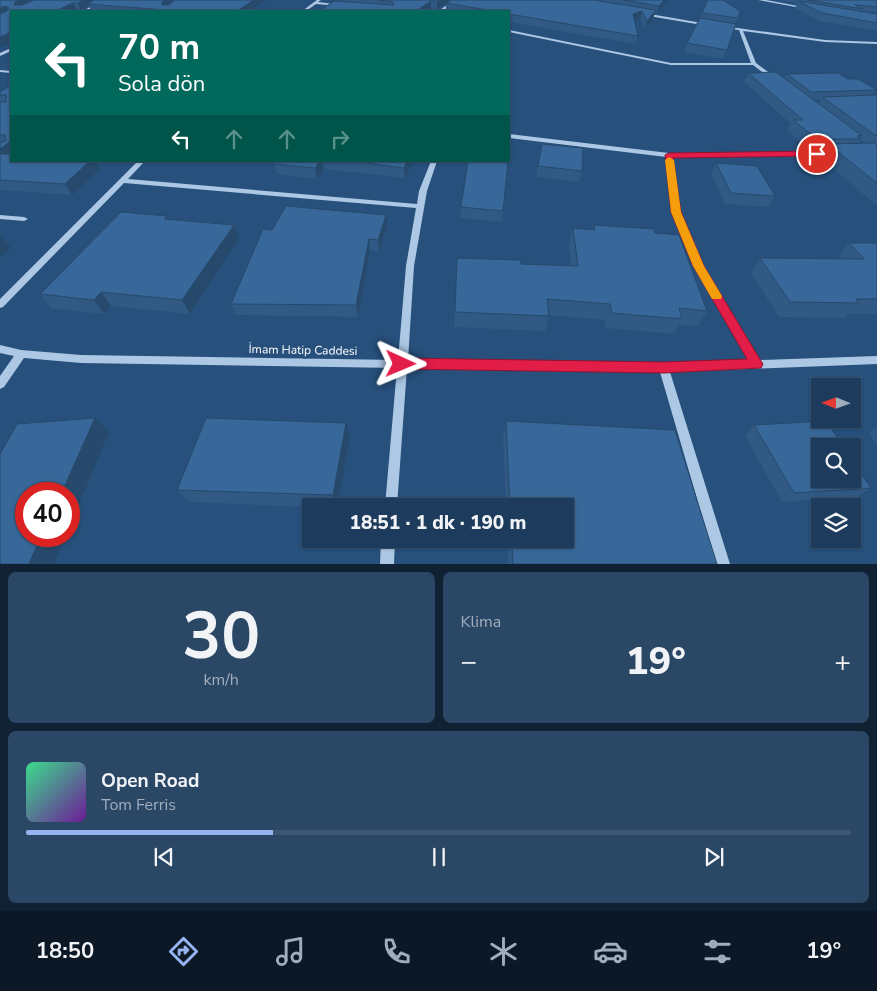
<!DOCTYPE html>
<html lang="tr">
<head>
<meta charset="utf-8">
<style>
	:root { --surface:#1d3c5d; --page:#2a4766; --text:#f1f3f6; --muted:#a0adbc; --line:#3b5672; --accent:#95b2f1 }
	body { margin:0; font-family:"Nunito Sans",sans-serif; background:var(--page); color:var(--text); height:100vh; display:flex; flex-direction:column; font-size:19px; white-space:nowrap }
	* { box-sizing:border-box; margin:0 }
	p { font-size:16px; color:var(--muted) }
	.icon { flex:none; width:28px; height:28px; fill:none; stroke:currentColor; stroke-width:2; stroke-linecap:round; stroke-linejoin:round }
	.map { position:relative; height:564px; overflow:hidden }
	.side { display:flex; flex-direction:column; gap:8px; padding:8px; background:#102133; flex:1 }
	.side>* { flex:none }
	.guide { position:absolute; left:10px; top:10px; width:500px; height:152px; border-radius:0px; box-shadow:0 1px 4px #0004,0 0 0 1px var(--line); background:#00695c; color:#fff; overflow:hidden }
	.needle { width:32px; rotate:271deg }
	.fabs { position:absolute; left:811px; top:378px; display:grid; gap:10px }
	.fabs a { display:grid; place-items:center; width:50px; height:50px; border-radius:0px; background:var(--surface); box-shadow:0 1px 4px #0004,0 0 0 1px var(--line); font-size:25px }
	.speed { position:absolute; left:15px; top:482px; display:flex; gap:10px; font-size:25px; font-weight:700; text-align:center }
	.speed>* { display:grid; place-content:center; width:65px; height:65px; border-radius:50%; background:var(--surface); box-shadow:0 1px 4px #0004,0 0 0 1px var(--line); line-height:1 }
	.speed .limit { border:8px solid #d22; background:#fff; color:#111 }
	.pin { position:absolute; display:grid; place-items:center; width:42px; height:42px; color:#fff; margin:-21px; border:2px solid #fff; border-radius:50%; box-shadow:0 1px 5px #0007 }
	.me { position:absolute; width:55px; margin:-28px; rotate:91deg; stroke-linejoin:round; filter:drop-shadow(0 0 4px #0008) }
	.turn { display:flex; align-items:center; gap:18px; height:105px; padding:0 25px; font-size:22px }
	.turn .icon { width:65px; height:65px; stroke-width:2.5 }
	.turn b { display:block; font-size:35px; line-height:42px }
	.lanes { display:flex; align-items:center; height:48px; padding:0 25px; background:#0003; justify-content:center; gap:25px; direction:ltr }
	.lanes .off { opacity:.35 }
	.big { font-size:38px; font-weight:800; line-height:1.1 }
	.side .tile { flex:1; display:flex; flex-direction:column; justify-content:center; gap:8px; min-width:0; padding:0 18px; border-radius:8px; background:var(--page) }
	.side .dial { align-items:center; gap:0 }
	.dial b { font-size:65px; line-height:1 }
	.song { display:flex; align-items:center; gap:15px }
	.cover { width:60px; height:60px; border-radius:8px; background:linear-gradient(135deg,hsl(150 70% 55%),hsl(280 70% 35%)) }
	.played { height:5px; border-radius:2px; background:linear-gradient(90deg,var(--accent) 30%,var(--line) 30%) }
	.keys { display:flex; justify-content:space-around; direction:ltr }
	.heat { display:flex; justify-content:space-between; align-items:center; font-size:28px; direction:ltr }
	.side .tiles { flex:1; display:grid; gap:8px; grid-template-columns:1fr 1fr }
	.tile:last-child { grid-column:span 2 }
	.trip { position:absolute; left:302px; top:498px; width:272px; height:50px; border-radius:0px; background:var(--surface); box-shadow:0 1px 4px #0004,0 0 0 1px var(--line); font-weight:800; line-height:50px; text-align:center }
	.tabs { display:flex; height:80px; justify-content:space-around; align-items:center; background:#0c1825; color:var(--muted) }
	.tabs .icon { width:35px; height:35px }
	.tabs .selected { color:var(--accent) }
	.tabs b { font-size:22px; color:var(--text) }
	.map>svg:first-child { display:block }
</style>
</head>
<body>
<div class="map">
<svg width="877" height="564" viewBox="0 0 877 564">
	<rect width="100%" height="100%" fill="#27507c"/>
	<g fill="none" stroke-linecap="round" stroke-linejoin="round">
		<path fill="#acc8e4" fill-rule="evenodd" d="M 102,0 L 107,0 L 87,11 L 83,11 Z
			M 317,0 L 321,0 L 318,2 L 342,5 L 340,6 L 316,4 L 306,11 L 302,11 Z
			M 455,0 L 459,0 L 442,11 L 438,11 Z
			M 758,0 L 766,0 L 809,8 L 807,9 Z
			M 644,13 L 708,24 L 710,25 L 708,26 L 643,15 Z
			M 723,26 L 825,40 L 877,42 L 877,44 L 825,42 L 743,31 L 756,63 L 775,77 L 776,78 L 773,80 L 753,65 L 671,65 L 509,32 L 509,30 L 671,63 L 751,63 L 739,30 L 722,28 Z
			M 11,48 L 11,51 L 0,56 L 0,53 Z
			M 0,70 L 11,71 L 11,73 L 0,72 Z
			M 509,134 L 669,153 L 832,152 L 835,154 L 832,156 L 672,157 L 680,212 L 702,266 L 759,360 L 877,356 L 877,364 L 670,372 L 730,564 L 716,564 L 660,372 L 407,368 L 397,506 L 385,506 L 397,368 L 81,363 L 24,358 L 4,387 L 0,389 L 0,376 L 14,356 L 0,353 L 0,345 L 21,350 L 81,355 L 398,360 L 406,266 L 416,208 L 124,183 L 3,307 L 0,308 L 0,299 L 138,161 L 145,161 L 128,179 L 417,204 L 419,191 L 431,161 L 437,161 L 427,191 L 414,266 L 408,360 L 664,364 L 749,361 L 694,266 L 672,212 L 666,157 L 509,138 Z
			M 0,215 L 24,217 L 28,219 L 24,221 L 0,219 Z
			M 381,539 L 395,539 L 394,564 L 380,564 Z"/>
	</g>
	<path fill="#305984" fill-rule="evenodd" d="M 0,0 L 266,0 L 250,11 L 91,11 L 89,6 L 81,10 L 77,10 L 11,42 Z
		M 341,0 L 668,0 L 657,13 L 655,13 L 653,18 L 645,29 L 640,19 L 634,21 L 638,36 L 635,44 L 509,22 L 509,11 L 446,11 L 446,4 L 437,9 L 431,9 L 427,11 L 319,11 L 341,1 Z
		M 777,0 L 877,0 L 877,12 L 862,11 L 877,14 L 877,31 L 819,21 L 795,8 L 798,3 Z
		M 740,11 L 723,59 L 684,52 L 687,43 L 702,13 Z
		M 748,73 L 784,79 L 787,74 L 848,79 L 877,90 L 873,95 L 877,95 L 877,206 L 820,157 L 824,150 L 810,150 L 787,130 L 791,124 L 744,82 ZM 812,99 L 821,99 L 818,104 ZM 861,140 L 865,143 L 858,143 Z
		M 11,85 L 11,161 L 96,161 L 100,169 L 72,195 L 0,190 L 0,102 L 1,102 L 0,101 L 0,92 Z
		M 542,144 L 582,171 L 579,182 L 536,177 Z
		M 275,161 L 413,161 L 405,178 L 324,169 L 317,179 L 277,174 L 274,164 Z
		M 716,163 L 775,196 L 768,207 L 725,204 L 711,174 Z
		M 461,207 L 503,211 L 502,222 L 460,218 Z
		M 168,219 L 239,238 L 190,314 L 111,306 L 104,314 L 51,308 L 40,294 Z
		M 594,225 L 655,233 L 707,311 L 698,326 L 679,325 L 674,334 L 606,328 L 604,320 L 549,315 L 545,331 L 454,327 L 457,258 L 521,264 L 571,266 L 569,244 L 573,228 L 592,230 Z
		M 387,226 L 379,251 L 370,250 L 358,317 L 236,315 L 231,304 L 272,230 Z
		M 849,243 L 877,243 L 877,314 L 848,314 L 845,318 L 779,317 L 751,273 L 760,258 L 838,259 L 838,258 Z
		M 506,421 L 717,564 L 508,564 L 507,539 L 566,539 L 566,506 L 506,506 L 503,438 Z
		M 754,425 L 871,488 L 857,497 L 782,502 L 745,436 Z
		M 877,426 L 877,447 L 869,433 Z
		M 350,437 L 338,506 L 311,507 L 189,502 L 177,490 Z"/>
	<path fill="#27496b" d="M 20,0 L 40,0 L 19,9 L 14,5 L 15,2 Z
		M 83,0 L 98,0 L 87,4 L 89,6 L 81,10 L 78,3 Z
		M 165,0 L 177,0 L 165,10 L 162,5 L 162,2 Z
		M 254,0 L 266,0 L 250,11 L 237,11 Z
		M 440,0 L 452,0 L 437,9 L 437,2 Z
		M 664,0 L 668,0 L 657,13 L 659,6 Z
		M 431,1 L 431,9 L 427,11 L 416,11 Z
		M 73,3 L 77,10 L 74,11 L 55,11 Z
		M 6,6 L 10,13 L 0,18 L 0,8 Z
		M 656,10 L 653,18 L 645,29 L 647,21 Z
		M 642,11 L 640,19 L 631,22 L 633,14 Z
		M 11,32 L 11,42 L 0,48 L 0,37 Z
		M 11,141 L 11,157 L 0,161 L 0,149 Z
		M 90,161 L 96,161 L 100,169 L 72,195 L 65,184 Z
		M 320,161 L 322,161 L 324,169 L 317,179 L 315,168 Z
		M 407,161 L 413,161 L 405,178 L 404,168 Z
		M 386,215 L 387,226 L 379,251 L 378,240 Z
		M 234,225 L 239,238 L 190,314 L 182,300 Z
		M 0,235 L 11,248 L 0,257 Z
		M 369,239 L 370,250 L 358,317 L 356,305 Z
		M 101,292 L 111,306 L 104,314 L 94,300 Z
		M 95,418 L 109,432 L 69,528 L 69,494 L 61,494 Z
		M 346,423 L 350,437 L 338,506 L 337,506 L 333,495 Z
		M 41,536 L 65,536 L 54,564 L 29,564 Z"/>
	<path fill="#386899" stroke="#27496b" d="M 0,0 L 20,0 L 15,2 L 14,5 L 22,5 L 34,0 L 83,0 L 78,3 L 73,3 L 55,11 L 11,11 L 11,32 L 0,37 L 0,14 L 7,11 L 9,8 L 6,6 L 0,8 Z
		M 94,0 L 165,0 L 162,2 L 162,5 L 169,5 L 175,0 L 254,0 L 237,11 L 178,11 L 87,4 Z
		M 378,0 L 440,0 L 437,2 L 431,1 L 416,11 L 319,11 L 334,1 L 394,5 L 393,2 Z
		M 451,0 L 593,0 L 656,10 L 647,21 L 642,11 L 633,14 L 638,36 L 509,14 L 509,11 L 493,11 L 446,3 Z
		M 624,0 L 664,0 L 659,6 Z
		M 708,0 L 723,0 L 740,11 L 738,18 L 702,13 Z
		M 808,0 L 877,0 L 877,7 L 855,5 L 863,9 Z
		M 798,1 L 877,14 L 877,23 L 822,13 Z
		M 700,18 L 736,24 L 727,50 L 687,43 Z
		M 776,72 L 861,135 L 857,136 L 861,139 L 817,139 L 793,120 L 803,120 L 748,73 Z
		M 838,73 L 848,79 L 858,79 L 877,90 L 811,92 L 787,74 Z
		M 11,85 L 11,141 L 0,149 L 0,142 L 3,142 L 6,141 L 5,135 L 0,135 L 0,102 L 6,102 L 6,95 L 0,95 L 0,92 Z
		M 877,95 L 877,135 L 875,135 L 822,97 Z
		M 874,143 L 877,145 L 877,183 L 828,144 Z
		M 542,144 L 583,148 L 582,171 L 538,166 Z
		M 0,154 L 11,154 L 11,161 L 90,161 L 65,184 L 0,180 Z
		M 275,161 L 320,161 L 315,168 L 274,164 Z
		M 349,161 L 407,161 L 404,168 Z
		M 468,161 L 508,161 L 503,211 L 461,207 Z
		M 716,163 L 757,166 L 775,196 L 731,193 Z
		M 286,206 L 386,215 L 378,240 L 369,239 L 356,305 L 231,304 L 263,229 L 272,230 Z
		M 121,212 L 167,216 L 164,219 L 234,225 L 182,300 L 101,292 L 94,300 L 40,294 Z
		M 594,225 L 654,229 L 655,233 L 679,235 L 707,311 L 679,308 L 682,319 L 612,313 L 610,304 L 547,299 L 549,316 L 455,312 L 457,258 L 520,260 L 521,264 L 578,266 L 573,228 L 595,230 Z
		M 849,243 L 877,243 L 877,299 L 856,299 L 859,303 L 790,302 L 760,258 L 864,259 Z
		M 95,418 L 61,494 L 26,494 L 26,536 L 41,536 L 29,564 L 0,564 L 0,454 L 17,424 Z
		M 206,418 L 346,423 L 333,495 L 177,490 Z
		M 506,421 L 675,430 L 717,564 L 513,564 L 512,539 L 566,539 L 566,506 L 510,506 Z
		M 826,421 L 843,446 L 820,446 L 820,479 L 852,479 L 852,461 L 871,488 L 794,493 L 754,425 Z"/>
	<path fill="#e11d48" stroke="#92132f" d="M 817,151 L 821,154 L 820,156 L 673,158 L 681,212 L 704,266 L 761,361 L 763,364 L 761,368 L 664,373 L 401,369 L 396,367 L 394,364 L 396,360 L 401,358 L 664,362 L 747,359 L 693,266 L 671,212 L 665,155 L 669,153 Z"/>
	<path fill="#f59e0b" d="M 669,157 L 674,160 L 681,212 L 704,266 L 722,296 L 721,299 L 712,299 L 693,266 L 671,212 L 665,160 Z"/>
	<g text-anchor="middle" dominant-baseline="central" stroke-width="5" stroke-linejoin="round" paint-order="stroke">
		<g font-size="12" fill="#fff" stroke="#27507c">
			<text transform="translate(303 350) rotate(1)">İmam Hatip Caddesi</text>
		</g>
	</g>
</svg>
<div class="fabs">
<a><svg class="needle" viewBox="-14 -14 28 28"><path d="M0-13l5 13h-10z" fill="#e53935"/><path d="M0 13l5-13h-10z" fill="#a0adbc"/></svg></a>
<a><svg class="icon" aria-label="search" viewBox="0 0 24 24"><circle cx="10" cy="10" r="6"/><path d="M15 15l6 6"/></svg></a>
<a><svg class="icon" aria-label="layers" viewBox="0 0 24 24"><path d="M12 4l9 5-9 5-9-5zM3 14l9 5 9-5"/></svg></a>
</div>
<div class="speed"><div class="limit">40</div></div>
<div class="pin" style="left:817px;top:154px;background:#d93025"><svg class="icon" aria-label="arrive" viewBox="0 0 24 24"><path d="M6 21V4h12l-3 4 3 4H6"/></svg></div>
<svg class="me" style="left:401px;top:364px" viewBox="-20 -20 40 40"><path d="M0-17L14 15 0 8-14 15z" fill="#e11d48" stroke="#fff" stroke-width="4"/></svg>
<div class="trip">18:51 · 1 dk · 190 m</div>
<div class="guide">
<div class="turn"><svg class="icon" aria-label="left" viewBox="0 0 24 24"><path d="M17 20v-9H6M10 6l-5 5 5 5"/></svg><div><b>70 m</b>Sola dön</div></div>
<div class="lanes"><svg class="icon" aria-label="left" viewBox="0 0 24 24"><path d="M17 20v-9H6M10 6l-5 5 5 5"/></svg><svg class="icon off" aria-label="ahead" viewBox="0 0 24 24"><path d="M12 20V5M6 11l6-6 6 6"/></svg><svg class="icon off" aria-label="ahead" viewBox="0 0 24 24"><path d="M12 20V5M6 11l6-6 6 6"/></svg><svg class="icon off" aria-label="right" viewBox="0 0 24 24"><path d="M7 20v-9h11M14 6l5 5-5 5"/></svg></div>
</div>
</div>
<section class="side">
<div class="tiles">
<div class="tile dial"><b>30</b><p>km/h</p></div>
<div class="tile"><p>Klima</p>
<div class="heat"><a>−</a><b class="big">19°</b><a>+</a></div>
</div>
<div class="tile">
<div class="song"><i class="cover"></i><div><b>Open Road</b><p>Tom Ferris</p></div></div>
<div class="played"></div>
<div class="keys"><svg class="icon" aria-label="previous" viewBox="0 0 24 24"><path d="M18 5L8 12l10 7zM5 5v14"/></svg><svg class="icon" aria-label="pause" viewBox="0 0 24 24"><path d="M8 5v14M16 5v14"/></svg><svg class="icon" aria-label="next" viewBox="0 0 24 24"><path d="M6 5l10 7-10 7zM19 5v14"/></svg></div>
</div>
</div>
</section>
<nav class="tabs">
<b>18:50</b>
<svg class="icon selected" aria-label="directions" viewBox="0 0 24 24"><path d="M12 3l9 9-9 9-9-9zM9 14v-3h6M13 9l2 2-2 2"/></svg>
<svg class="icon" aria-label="music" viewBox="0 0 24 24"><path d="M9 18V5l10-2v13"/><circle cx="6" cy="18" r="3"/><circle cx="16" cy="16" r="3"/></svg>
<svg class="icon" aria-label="phone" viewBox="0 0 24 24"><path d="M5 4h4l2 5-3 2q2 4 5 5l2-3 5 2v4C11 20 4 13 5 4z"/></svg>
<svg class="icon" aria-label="climate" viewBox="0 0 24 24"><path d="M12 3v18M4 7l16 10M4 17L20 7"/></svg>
<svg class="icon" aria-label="car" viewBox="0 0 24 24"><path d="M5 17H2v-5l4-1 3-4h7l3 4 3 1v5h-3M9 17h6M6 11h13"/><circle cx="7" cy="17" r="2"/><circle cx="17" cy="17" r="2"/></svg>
<svg class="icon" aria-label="filters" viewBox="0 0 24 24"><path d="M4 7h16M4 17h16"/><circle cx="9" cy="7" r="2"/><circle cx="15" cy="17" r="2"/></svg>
<b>19°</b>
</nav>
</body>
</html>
